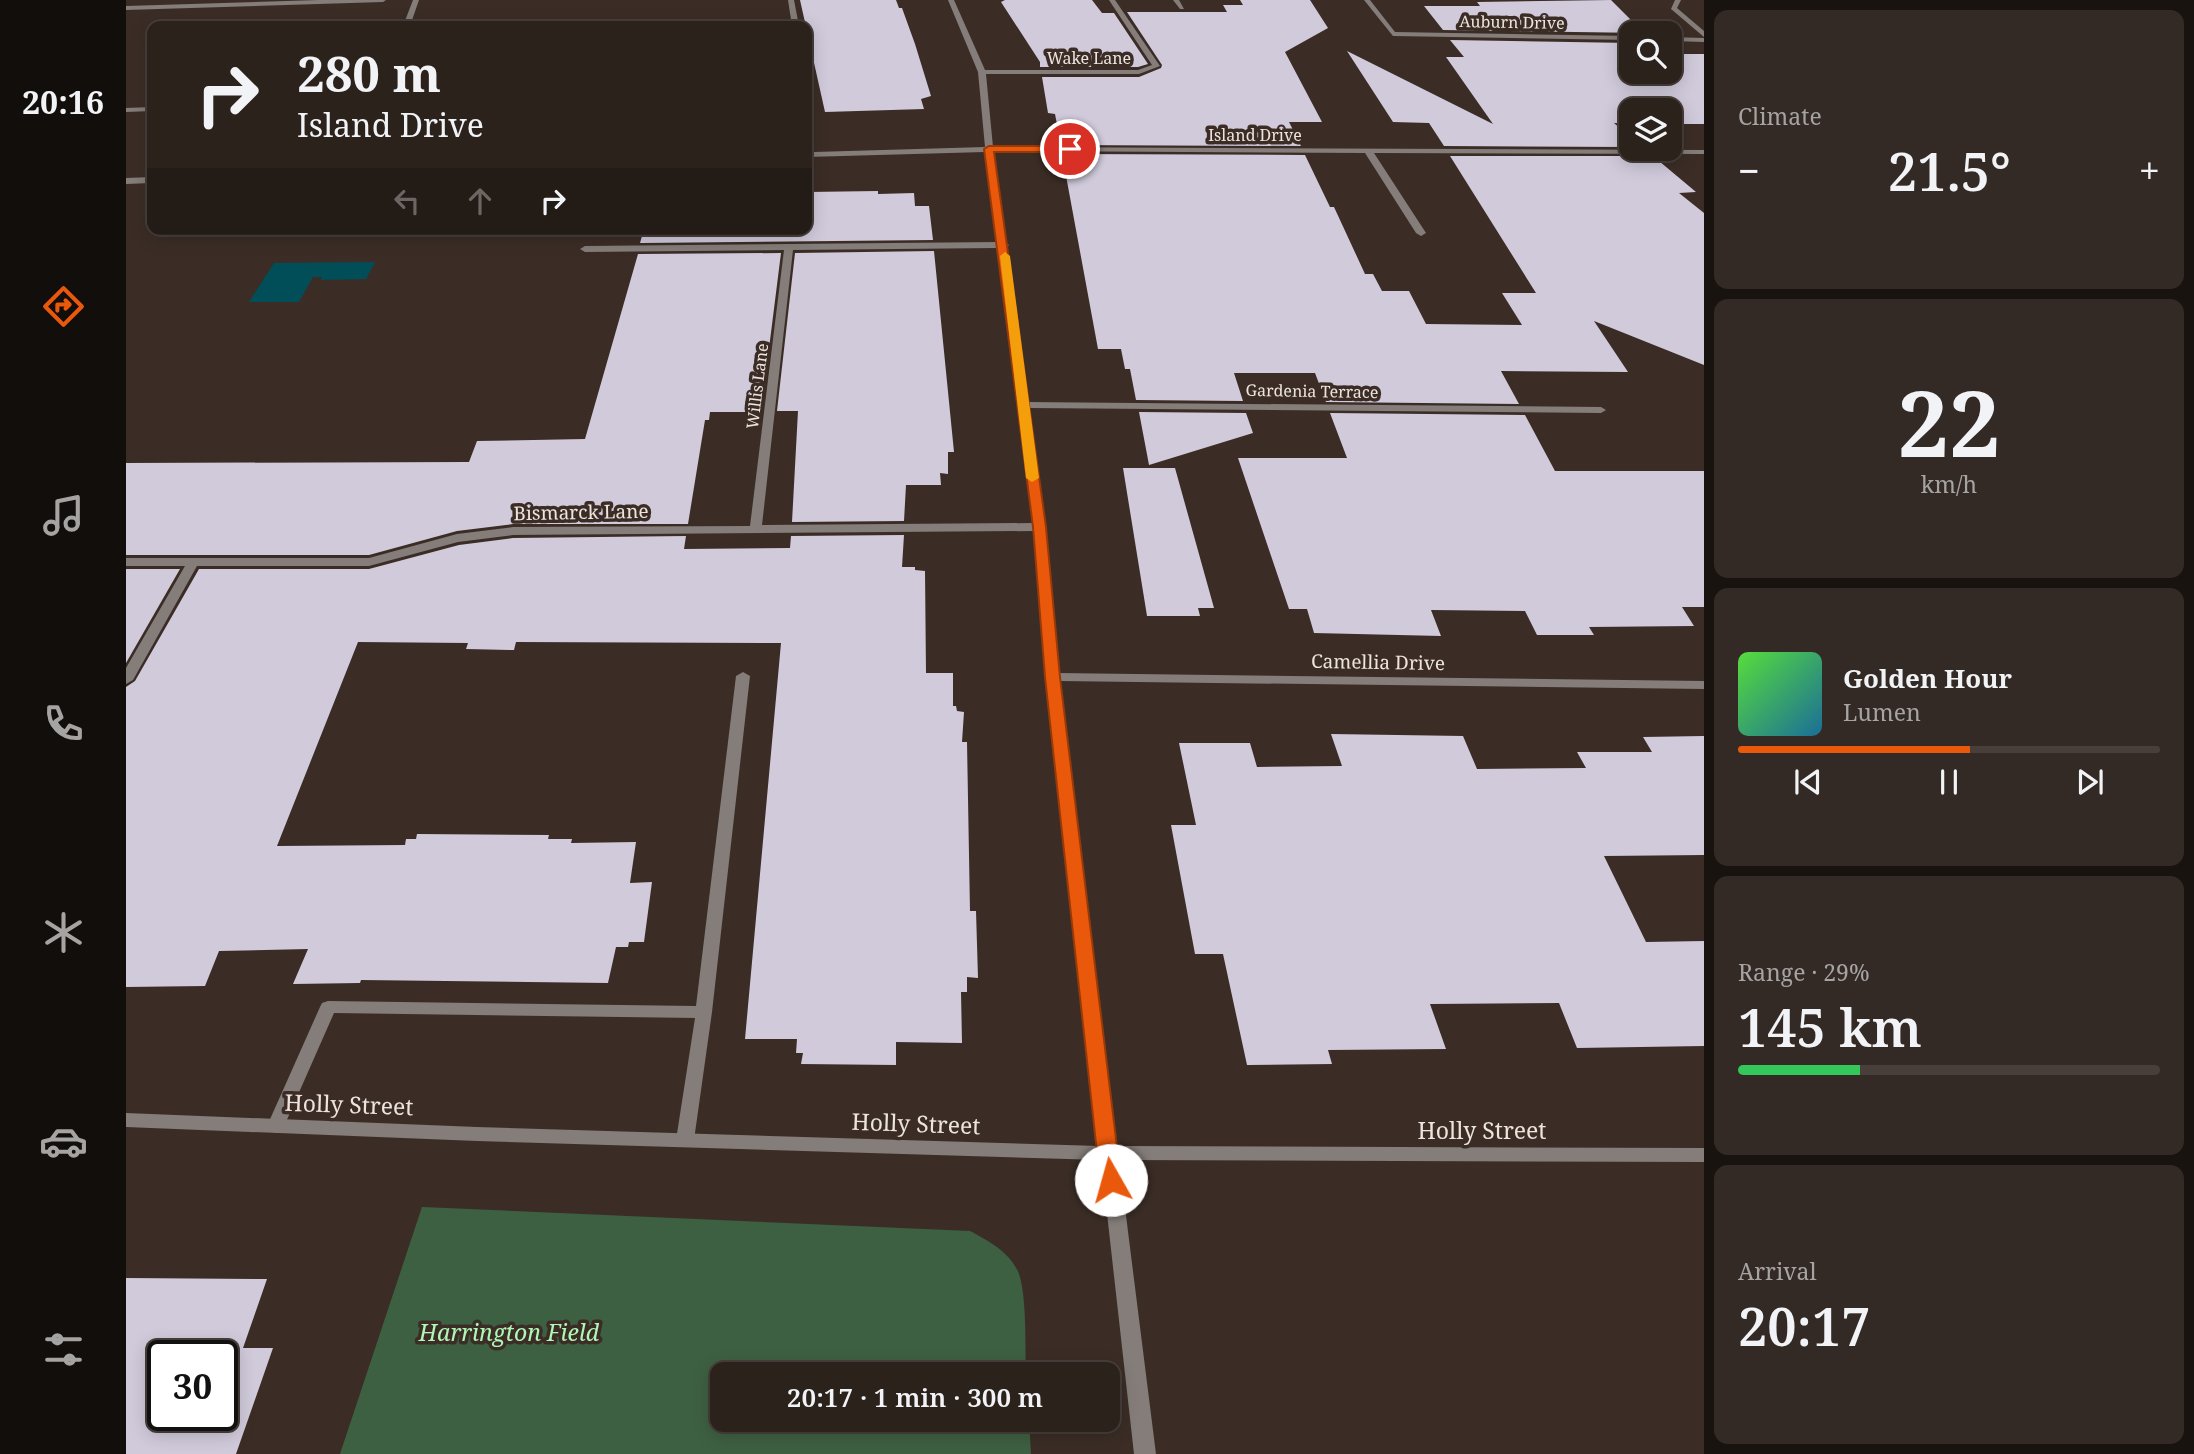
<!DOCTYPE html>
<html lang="en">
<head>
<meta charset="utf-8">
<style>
	:root { --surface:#2c221c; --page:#342a25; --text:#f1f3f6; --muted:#a6a4a3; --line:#483f3b; --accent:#ea580c }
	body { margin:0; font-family:"Noto Serif",serif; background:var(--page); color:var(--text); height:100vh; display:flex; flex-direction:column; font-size:26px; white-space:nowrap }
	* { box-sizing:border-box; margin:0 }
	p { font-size:23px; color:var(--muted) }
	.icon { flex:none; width:38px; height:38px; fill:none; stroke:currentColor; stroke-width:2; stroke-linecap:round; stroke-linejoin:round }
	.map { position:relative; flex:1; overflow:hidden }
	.side { display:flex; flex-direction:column; gap:10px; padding:10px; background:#18130f; width:490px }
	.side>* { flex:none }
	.banner { position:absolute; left:21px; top:21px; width:665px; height:214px; border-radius:14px; box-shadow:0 4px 18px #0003,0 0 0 2px var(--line); background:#2c221c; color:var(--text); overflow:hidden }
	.tools { position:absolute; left:1493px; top:21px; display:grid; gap:14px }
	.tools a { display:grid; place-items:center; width:63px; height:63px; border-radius:14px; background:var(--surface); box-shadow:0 4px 18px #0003,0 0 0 2px var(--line); font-size:35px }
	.speed { position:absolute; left:21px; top:1340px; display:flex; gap:14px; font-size:35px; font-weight:700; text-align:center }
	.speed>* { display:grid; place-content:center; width:91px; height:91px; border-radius:50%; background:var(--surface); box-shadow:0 4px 18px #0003,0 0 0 2px var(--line); line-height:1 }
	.speed .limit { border:4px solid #111; border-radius:10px; background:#fff; color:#111 }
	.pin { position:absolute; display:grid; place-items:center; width:60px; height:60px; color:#fff; margin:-30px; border:4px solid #fff; border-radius:50%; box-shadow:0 2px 7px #0007 }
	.me { position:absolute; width:77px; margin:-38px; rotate:353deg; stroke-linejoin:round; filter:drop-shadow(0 0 5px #0008) }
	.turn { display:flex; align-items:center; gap:24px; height:147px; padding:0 35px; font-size:32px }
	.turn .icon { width:91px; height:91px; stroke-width:2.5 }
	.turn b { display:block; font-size:49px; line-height:60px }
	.lanes { display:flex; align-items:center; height:66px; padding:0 35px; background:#0003; justify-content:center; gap:35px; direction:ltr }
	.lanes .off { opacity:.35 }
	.big { font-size:52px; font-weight:600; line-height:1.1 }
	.side .widget { flex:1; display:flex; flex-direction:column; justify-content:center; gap:10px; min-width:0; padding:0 24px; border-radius:14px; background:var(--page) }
	.side .dial { align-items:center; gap:0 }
	.dial b { font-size:91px; line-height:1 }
	.song { display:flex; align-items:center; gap:21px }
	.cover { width:84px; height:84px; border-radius:10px; background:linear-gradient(135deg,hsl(110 70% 55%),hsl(200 70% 35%)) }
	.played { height:7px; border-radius:4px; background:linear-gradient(90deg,var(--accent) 55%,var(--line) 55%) }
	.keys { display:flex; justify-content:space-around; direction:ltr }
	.heat { display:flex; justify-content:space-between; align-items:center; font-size:38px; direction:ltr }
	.charge { height:10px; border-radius:5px; background:linear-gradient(90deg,#34c759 29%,var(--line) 0) }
	.trip { position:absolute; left:584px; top:1362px; width:410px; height:70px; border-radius:14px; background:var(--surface); box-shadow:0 4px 18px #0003,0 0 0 2px var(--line); font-weight:600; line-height:70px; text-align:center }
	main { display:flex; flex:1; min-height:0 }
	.tab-bar { display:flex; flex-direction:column; width:126px; justify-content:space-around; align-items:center; background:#120e0b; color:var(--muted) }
	.tab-bar .icon { width:49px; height:49px }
	.tab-bar .selected { color:var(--accent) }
	.tab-bar b { font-size:32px; color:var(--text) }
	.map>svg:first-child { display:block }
</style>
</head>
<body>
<main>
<nav class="tab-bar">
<b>20:16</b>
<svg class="icon selected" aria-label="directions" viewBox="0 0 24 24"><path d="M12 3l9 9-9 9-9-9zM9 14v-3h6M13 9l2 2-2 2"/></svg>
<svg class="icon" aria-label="music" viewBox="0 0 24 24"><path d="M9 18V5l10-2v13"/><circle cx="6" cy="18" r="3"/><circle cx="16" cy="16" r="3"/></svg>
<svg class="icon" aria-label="phone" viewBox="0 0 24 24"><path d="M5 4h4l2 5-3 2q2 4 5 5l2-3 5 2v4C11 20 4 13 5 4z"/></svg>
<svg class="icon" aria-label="climate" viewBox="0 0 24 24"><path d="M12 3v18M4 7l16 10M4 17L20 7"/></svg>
<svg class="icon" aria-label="car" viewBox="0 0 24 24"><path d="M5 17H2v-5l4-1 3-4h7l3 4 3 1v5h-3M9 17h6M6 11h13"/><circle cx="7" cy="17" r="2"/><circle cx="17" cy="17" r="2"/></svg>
<svg class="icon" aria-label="filters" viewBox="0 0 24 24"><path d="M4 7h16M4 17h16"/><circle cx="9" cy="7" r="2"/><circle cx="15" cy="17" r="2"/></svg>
</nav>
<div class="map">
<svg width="1578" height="1454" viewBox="0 0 1578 1454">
	<rect width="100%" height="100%" fill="#3b2d26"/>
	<path fill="#3e6042" d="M 296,1207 L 844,1231 C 863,1241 885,1253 893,1274 C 901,1298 899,1347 900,1374 L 597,1374 L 597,1419 L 903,1419 L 905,1454 L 214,1454 Z"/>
	<path fill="#014e58" d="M 249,262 L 240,279 L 195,280 L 196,277 L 187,277 L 173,302 L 123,302 L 148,263 Z"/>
	<path fill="#d0cadb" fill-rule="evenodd" d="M 674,0 L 770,0 L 773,8 L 776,8 L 789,44 L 805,96 L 795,99 L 798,109 L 699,112 Z
		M 879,0 L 966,0 L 976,13 L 988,13 L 1022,64 L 1012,67 L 914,67 L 914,62 L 875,2 Z
		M 1114,0 L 1184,0 L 1202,28 L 1159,52 L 1196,122 L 1163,122 L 1175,146 L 935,145 L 929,114 L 922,113 L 916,77 L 1013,77 L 1035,68 L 1036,65 L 1001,12 L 1101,12 L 1097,5 L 1117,5 Z
		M 1485,0 L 1518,33 L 1317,30 L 1298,6 L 1354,6 L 1351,2 Z
		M 1324,40 L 1505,43 L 1505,72 L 1544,72 L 1544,54 L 1578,54 L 1578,124 L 1544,124 L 1544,110 L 1505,110 L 1505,124 L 1488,123 L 1505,138 L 1505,147 L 1318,146 L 1303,123 L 1267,122 L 1221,51 L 1367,124 L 1320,57 L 1338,57 Z
		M 936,154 L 1179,155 L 1204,207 L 1208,207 L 1239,274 L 1247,274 L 1256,291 L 1283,291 L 1300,324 L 1396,325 L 1376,293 L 1410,293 L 1324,156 L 1527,156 L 1570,192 L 1553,193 L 1578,213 L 1578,365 L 1468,321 L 1502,372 L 1375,371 L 1393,404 L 1200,402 L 1189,373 L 1108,373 L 1117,401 L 1010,400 L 1004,369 L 999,369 L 995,349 L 972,349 Z
		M 752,191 L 752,194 L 788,193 L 789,206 L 803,206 L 807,240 L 514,243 L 518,229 L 681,229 L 681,192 Z
		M 808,251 L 828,452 L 822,452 L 822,474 L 814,473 L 815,485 L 780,485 L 778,521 L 666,522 L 672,411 L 651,411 L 669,253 Z
		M 655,253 L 635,412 L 584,412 L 583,420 L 579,420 L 562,524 L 387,524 L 331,531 L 243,555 L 0,555 L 0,463 L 343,462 L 351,441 L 459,439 L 512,254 Z
		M 1013,412 L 1120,413 L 1127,433 L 1023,465 Z
		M 1204,413 L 1399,415 L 1429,471 L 1578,471 L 1578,607 L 1556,607 L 1568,626 L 1463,627 L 1468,635 L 1411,635 L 1399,611 L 1305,610 L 1315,636 L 1188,633 L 1181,609 L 1163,609 L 1112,458 L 1221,458 Z
		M 997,468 L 1049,468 L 1088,608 L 1072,608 L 1074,616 L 1021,616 Z
		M 778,535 L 776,567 L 789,567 L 789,570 L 799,571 L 800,673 L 827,673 L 827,706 L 830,706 L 831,711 L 838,712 L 836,742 L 841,742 L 844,911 L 850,911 L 852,978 L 841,977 L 841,992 L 835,992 L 836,1043 L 770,1042 L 770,1065 L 675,1064 L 677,1053 L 670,1053 L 671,1039 L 619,1039 L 655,643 L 390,642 L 388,650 L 340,649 L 342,643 L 232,642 L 151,846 L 279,845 L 280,839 L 290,839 L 291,834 L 423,835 L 422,839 L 446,839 L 445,843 L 510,842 L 504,883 L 526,882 L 518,942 L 503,942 L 502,947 L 490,947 L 482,983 L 235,980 L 234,983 L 167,984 L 182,949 L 93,951 L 79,986 L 0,987 L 0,687 L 9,681 L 73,569 L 243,569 L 333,545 L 387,538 L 560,536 L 558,549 L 664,548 L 665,536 Z
		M 0,569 L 54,569 L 0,663 Z
		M 1205,734 L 1337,736 L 1351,769 L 1460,768 L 1451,752 L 1526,752 L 1517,737 L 1578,736 L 1578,855 L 1478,856 L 1520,942 L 1578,941 L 1578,1046 L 1451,1048 L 1433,1003 L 1304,1004 L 1320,1049 L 1202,1050 L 1206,1064 L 1121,1065 L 1097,954 L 1069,954 L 1045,825 L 1070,825 L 1053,743 L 1124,743 L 1131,767 L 1216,766 Z
		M 0,1278 L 141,1279 L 117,1348 L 147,1348 L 110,1454 L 0,1454 ZM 37,1356 L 96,1356 L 96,1416 L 37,1416 Z"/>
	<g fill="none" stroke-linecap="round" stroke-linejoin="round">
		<path fill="#847d79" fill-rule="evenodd" d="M 1047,0 L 1053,0 L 1058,9 L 1054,9 Z
			M 617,672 L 624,676 L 586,1012 L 568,1140 L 565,1145 L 559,1147 L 553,1145 L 550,1140 L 569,1018 L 208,1013 L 156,1131 L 150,1133 L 144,1131 L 141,1126 L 194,1007 L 196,1003 L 202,1001 L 570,1006 L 610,676 Z"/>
		<path fill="#847d79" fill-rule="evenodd" d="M 192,0 L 260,0 L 257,2 L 0,10 L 0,6 Z
			M 287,0 L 293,0 L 284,26 L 277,26 Z
			M 662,0 L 668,0 L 673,26 L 666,26 Z
			M 822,0 L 828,0 L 859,70 L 1012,70 L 1026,65 L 983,0 L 989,0 L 1034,66 L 1013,74 L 860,74 L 867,147 L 1578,150 L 1578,154 L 1248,153 L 1300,233 L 1295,236 L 1290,233 L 1239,153 L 867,151 L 880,243 L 883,245 L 881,247 L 902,402 L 1475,407 L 1480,410 L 1475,413 L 903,408 L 920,527 L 932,673 L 1578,681 L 1578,689 L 933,681 L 991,1146 L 1578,1148 L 1578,1162 L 993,1160 L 1030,1454 L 1008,1454 L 975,1160 L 351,1141 L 0,1127 L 0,1113 L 351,1127 L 973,1146 L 919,677 L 908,531 L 387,535 L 332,542 L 243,566 L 71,566 L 7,680 L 0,684 L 0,668 L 59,566 L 0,566 L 0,558 L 243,558 L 331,534 L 387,527 L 624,526 L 658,250 L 459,252 L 454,249 L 459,246 L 871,242 L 859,152 L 681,157 L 681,130 L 685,132 L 688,152 L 859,147 L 852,72 ZM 872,248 L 908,523 L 636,525 L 667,250 Z
			M 1238,0 L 1244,0 L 1269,32 L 1505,36 L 1505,40 L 1267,36 Z
			M 1549,0 L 1555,0 L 1551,8 L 1578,31 L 1578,37 L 1545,9 Z
			M 1544,37 L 1578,38 L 1578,42 L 1544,41 Z
			M 26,107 L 26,111 L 0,112 L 0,108 Z
			M 26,177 L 26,183 L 0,184 L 0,178 Z"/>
	</g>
	<path fill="#ea580c" stroke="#983908" stroke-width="2" d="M 863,146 L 944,146 L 949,149 L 944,152 L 868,152 L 920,527 L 934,677 L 995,1180 L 992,1186 L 985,1189 L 977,1186 L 974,1180 L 919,677 L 907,527 L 858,149 Z"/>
	<path fill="#f59e0b" d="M 879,252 L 884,256 L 913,478 L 906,482 L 900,478 L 874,256 Z"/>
	<g text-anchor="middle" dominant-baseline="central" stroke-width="7" stroke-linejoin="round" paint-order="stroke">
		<g font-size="16" fill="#ede4df" stroke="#3b2d26">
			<text transform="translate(1386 22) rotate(1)">Auburn Drive</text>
			<text x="963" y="58">Wake Lane</text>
			<text x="1129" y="135">Island Drive</text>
			<text transform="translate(631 386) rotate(-83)">Willis Lane</text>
			<text transform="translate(1186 391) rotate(1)">Gardenia Terrace</text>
		</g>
		<g font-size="19" fill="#ede4df" stroke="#3b2d26">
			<text transform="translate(455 512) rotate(-1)">Bismarck Lane</text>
			<text transform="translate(1252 662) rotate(1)">Camellia Drive</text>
		</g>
		<g font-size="23" fill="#ede4df" stroke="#3b2d26">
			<text transform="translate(223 1104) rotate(2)">Holly Street</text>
			<text transform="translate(790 1123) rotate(2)">Holly Street</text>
			<text x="1356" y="1130">Holly Street</text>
		</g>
		<g font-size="23" font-style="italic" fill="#aff7b7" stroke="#3b2d26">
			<text x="383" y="1332">Harrington Field</text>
		</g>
	</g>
</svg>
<div class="tools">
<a><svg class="icon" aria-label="search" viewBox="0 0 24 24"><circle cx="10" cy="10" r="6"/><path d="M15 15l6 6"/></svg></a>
<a><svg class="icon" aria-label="layers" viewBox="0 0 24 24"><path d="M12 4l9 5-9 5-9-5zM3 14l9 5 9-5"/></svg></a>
</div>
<div class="speed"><div class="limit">30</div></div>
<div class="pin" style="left:944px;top:149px;background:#d93025"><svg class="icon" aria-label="arrive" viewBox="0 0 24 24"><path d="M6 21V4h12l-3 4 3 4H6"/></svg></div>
<svg class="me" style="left:985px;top:1180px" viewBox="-20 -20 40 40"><circle r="19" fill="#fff"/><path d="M0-13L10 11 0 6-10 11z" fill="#ea580c"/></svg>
<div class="trip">20:17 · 1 min · 300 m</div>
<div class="banner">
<div class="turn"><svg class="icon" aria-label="right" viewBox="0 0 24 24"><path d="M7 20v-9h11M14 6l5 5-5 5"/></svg><div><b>280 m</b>Island Drive</div></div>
<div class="lanes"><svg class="icon off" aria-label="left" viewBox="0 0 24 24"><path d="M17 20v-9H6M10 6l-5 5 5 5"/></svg><svg class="icon off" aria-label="ahead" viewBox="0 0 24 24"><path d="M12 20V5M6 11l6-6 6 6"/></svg><svg class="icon" aria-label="right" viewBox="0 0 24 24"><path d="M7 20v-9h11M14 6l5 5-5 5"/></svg></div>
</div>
</div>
<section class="side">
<div class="widget"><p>Climate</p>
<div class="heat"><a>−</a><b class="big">21.5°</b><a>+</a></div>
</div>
<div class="widget dial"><b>22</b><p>km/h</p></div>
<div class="widget">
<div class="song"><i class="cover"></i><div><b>Golden Hour</b><p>Lumen</p></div></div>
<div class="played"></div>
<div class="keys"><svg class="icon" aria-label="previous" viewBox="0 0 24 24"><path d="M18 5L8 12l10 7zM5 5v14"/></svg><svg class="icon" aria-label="pause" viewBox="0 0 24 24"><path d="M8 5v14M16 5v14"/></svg><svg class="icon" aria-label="next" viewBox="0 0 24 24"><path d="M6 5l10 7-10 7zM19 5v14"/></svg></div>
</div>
<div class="widget"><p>Range · 29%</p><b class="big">145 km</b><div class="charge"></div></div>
<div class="widget"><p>Arrival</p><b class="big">20:17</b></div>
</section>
</main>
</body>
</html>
